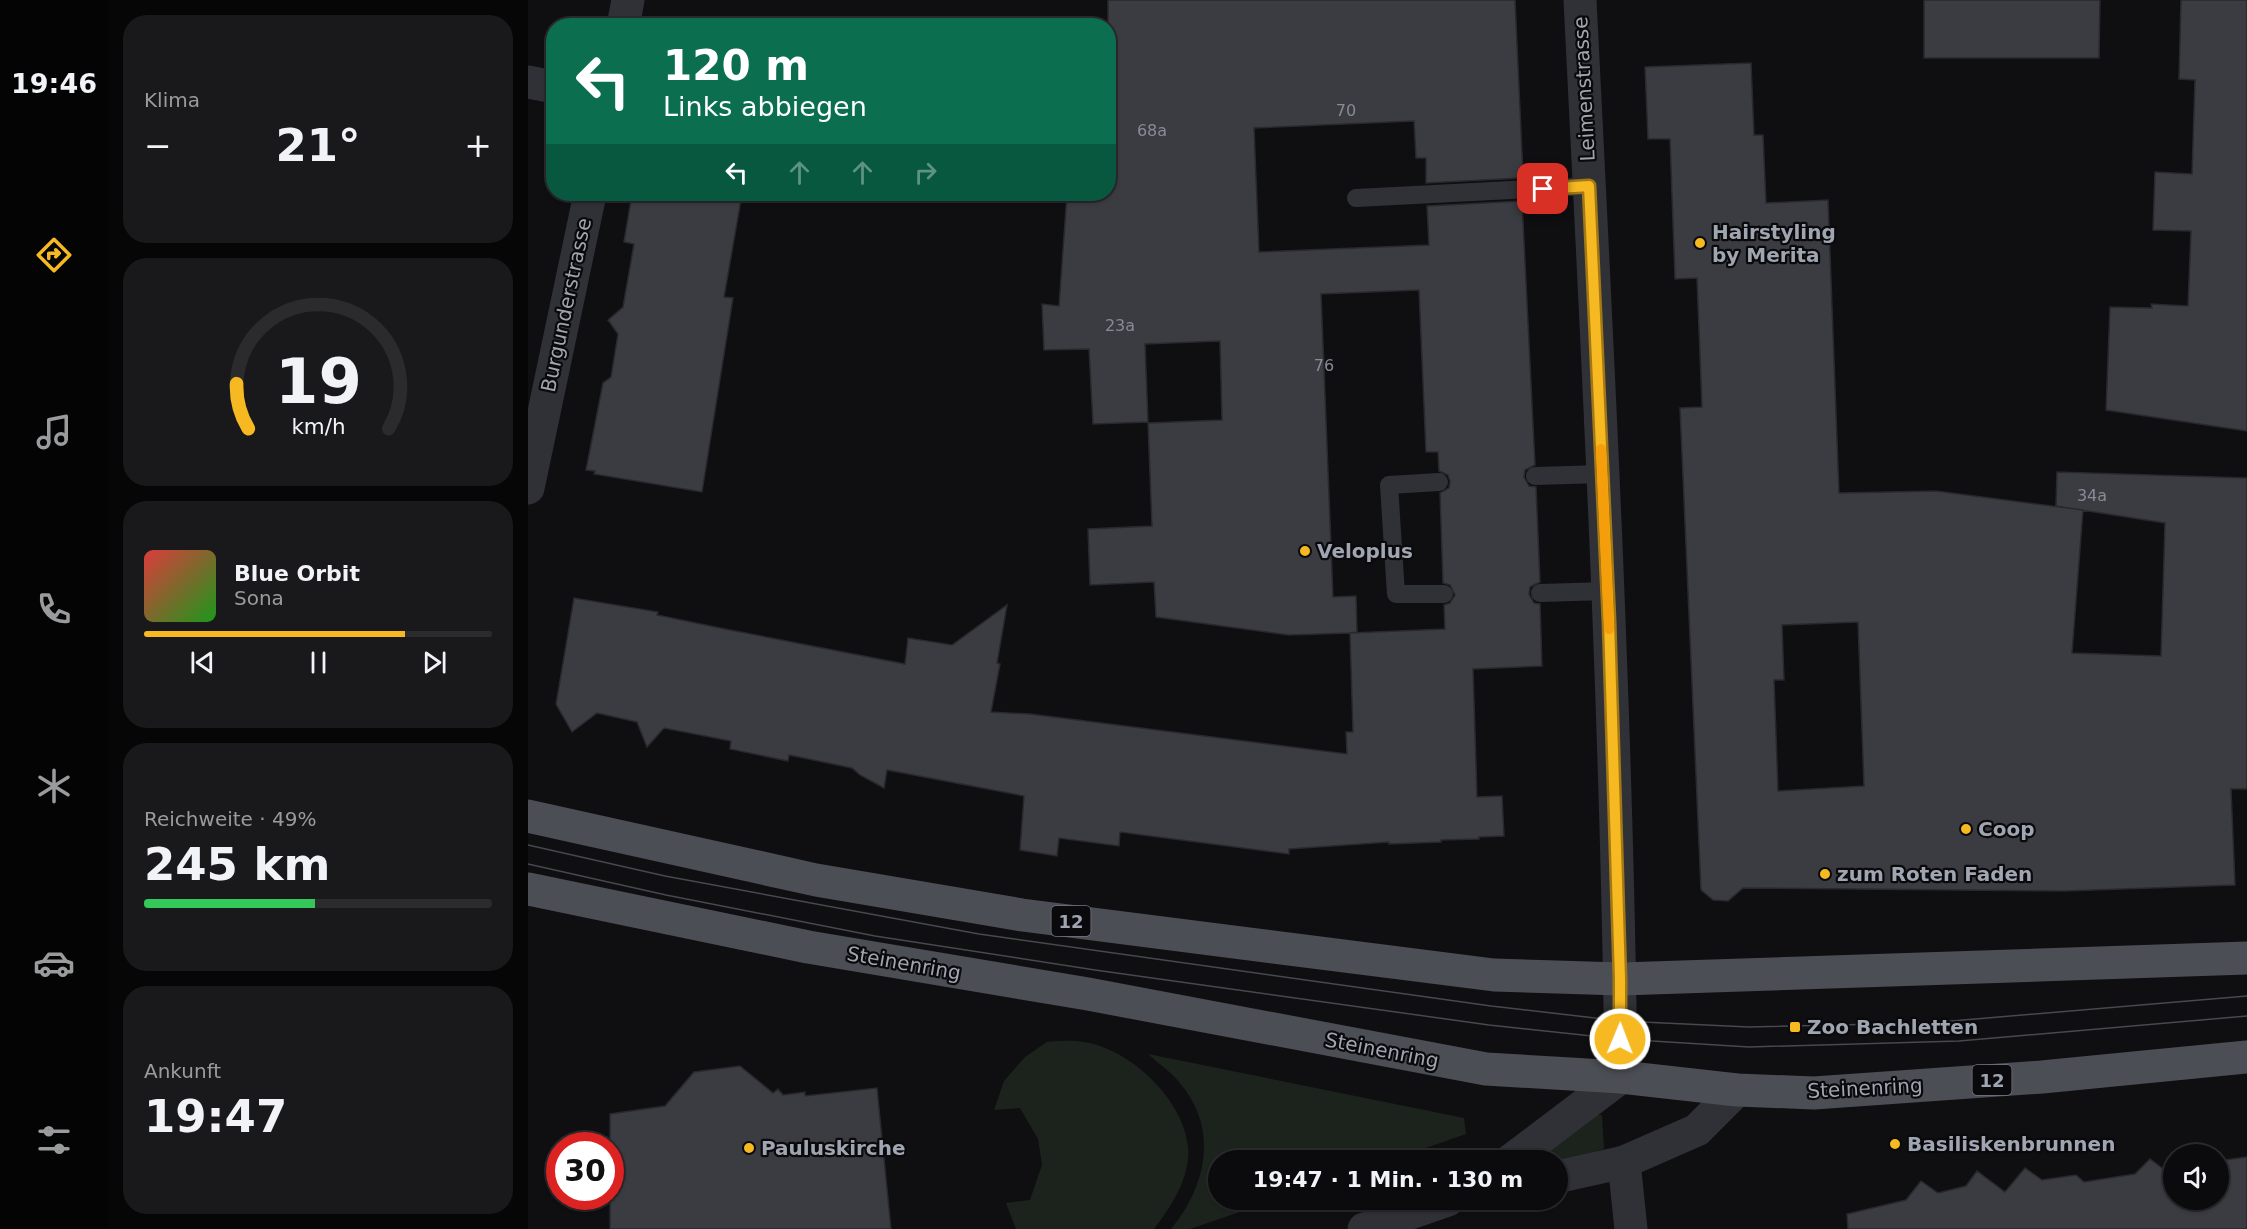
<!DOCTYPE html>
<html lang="de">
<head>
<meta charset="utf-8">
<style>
	:root { --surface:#0b0b0d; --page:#19191b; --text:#f1f3f6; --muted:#9a9b9d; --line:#2b2b2e; --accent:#f7b921 }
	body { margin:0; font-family:"DejaVu Sans",sans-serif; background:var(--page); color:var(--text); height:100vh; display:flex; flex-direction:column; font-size:22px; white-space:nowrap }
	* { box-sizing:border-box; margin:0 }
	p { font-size:20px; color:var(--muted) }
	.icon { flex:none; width:33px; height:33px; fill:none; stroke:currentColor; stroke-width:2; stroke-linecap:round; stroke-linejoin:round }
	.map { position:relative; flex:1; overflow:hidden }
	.details { display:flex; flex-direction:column; gap:15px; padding:15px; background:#060607; width:420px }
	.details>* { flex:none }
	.hud { position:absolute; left:18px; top:18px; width:570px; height:183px; border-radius:24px; box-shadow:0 2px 4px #0004,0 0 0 2px var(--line); background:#0b6e4f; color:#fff; overflow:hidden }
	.tools { position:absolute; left:1635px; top:1144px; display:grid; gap:12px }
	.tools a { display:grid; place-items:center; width:66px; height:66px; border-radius:50%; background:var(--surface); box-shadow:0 2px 4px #0004,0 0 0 2px var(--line); font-size:30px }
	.speed { position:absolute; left:18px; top:1132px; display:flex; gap:12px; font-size:30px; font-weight:700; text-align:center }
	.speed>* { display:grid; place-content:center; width:78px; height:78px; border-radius:50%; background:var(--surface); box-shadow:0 2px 4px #0004,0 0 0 2px var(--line); line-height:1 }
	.speed .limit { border:9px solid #d22; background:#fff; color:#111 }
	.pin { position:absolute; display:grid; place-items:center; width:51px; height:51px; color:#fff; margin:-26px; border-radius:12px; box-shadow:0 3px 9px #0006 }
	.me { position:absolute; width:66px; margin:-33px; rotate:1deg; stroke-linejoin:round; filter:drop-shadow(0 0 4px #0008) }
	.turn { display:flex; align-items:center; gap:21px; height:126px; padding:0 18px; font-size:27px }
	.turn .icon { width:78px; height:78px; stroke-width:2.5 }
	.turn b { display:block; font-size:42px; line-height:51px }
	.lanes { display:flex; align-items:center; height:57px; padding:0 18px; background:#0003; justify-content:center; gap:30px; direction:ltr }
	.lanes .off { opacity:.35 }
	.big { font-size:45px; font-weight:600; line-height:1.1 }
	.details .tile { flex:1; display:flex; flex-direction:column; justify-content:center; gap:9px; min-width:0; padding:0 21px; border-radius:24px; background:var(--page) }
	.details .dial { align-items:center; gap:0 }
	.dial svg { height:156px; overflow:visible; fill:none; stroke:var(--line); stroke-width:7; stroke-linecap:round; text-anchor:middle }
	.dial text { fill:var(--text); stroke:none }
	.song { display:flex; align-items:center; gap:18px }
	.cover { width:72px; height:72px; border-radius:9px; background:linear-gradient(135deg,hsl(0 70% 55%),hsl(120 70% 35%)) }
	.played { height:6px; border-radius:3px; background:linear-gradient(90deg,var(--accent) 75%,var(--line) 75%) }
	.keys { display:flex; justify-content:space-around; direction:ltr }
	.heat { display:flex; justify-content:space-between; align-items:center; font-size:33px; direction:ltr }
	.charge { height:9px; border-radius:4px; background:linear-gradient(90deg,#34c759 49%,var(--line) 0) }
	.trip { position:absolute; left:680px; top:1150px; width:360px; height:60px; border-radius:30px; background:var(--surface); box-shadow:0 2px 4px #0004,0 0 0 2px var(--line); font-weight:600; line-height:60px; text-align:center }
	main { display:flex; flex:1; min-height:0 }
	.dock { display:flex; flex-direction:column; width:108px; justify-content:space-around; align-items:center; background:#040405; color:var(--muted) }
	.dock .icon { width:42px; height:42px }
	.dock .current { color:var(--accent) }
	.dock b { font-size:27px; color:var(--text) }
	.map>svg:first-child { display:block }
</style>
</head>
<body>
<main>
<nav class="dock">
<b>19:46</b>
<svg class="icon current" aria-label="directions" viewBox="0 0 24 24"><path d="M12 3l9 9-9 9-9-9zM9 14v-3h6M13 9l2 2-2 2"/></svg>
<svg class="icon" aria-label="music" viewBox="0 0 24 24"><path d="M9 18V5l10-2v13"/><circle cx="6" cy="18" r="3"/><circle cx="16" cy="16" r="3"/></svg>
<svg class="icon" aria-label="phone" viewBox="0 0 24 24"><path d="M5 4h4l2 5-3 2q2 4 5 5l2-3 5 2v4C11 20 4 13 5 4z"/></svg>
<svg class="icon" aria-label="climate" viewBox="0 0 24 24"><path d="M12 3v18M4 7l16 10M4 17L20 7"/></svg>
<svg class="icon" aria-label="car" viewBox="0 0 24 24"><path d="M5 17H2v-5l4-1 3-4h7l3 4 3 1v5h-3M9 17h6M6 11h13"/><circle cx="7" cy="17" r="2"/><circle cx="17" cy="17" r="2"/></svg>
<svg class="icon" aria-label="filters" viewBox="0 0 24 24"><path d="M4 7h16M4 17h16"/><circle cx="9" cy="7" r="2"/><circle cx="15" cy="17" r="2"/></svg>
</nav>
<section class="details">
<div class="tile"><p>Klima</p>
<div class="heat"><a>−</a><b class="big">21°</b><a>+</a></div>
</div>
<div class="tile dial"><svg viewBox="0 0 100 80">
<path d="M14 69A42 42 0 1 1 86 69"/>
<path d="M14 69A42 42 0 0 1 8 46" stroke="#f7b921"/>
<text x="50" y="56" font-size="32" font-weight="700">19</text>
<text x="50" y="72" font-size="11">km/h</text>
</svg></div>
<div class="tile">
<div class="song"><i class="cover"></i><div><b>Blue Orbit</b><p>Sona</p></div></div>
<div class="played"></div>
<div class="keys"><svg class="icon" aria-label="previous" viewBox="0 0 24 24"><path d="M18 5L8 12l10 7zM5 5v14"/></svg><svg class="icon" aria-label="pause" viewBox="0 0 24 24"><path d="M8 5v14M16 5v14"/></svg><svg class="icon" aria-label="next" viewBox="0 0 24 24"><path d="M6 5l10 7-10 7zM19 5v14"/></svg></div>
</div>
<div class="tile"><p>Reichweite · 49%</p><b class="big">245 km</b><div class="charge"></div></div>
<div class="tile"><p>Ankunft</p><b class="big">19:47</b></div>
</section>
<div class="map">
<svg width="1719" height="1229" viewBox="0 0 1719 1229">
	<rect width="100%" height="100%" fill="#0f0f11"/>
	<path fill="#1c231d" d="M 519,1042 C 531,1041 544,1040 556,1042 C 602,1049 655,1099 660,1146 C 663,1176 644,1206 626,1229 L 488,1229 L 478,1203 L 502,1200 L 514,1165 L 510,1139 L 492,1108 L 466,1110 L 476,1081 L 497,1057 Z
		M 620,1054 L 936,1118 L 938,1134 L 860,1161 L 690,1161 L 690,1200 L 747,1200 L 662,1229 L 643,1229 C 679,1185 691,1128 651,1082 C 642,1071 630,1063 620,1054 Z
		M 1060,1113 L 1074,1115 L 1076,1149 L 1029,1163 L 1006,1161 Z"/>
	<path fill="#3b3c41" stroke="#29292d" stroke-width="1.5" fill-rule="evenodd" d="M 580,0 L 987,0 L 995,175 L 993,175 L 993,178 L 898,183 L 898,158 L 888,158 L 886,121 L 726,128 L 731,252 L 901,245 L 899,206 L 994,201 L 1007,465 L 997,470 L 996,477 L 1001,486 L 1008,487 L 1012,582 L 1002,587 L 1001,594 L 1006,603 L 1012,604 L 1014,666 L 945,669 L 949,797 L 974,796 L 976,836 L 951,837 L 951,839 L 913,840 L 913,842 L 861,844 L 861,842 L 761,849 L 761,854 L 592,832 L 591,846 L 531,838 L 529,856 L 492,850 L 496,796 L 359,770 L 356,788 L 332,775 L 324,768 L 261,755 L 260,761 L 202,749 L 203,741 L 136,728 L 119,747 L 109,722 L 69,713 L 44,732 L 28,704 L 46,598 L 130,612 L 129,615 L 197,629 L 377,664 L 380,638 L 424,645 L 479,605 L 469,663 L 472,664 L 463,712 L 502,714 L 819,754 L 818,732 L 825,732 L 822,633 L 761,635 L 628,617 L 626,582 L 562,585 L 560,529 L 624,526 L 620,423 L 694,420 L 692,341 L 617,344 L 620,422 L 565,424 L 561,349 L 516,350 L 514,304 L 531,306 L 539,194 L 580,194 ZM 891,290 L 898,452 L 910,452 L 911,471 L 920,475 L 922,481 L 921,488 L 912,493 L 915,583 L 922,585 L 927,595 L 922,603 L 916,605 L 917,629 L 822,633 L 829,632 L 828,596 L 805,597 L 793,294 Z
		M 1396,0 L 1572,0 L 1571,58 L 1396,58 Z
		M 1653,0 L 1719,0 L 1719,431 L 1578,410 L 1582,307 L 1624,308 L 1623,304 L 1660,306 L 1663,231 L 1625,230 L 1627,172 L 1664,174 L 1667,80 L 1651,79 Z
		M 1223,63 L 1226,135 L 1235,135 L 1238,203 L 1300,200 L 1311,493 L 1408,491 L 1555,510 L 1544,653 L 1633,656 L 1637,523 L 1528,506 L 1529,472 L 1719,478 L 1719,789 L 1703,789 L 1707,885 L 1537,891 L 1215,888 L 1200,901 L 1185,900 L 1173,890 L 1152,408 L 1174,407 L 1169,278 L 1147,279 L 1142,139 L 1120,139 L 1117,67 ZM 1330,622 L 1336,786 L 1250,791 L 1246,680 L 1256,680 L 1254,625 Z
		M 104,194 L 214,194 L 196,297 L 205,298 L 174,492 L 66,474 L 67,471 L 58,470 L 75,383 L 83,377 L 90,334 L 80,320 L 95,307 L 106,244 L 96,242 Z
		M 212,1066 L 245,1093 L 250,1089 L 255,1095 L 277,1092 L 277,1096 L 349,1088 L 363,1229 L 82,1229 L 82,1114 L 137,1106 L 166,1072 Z
		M 1719,1157 L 1719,1229 L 1320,1229 L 1319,1214 L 1378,1200 L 1393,1181 L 1410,1193 L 1438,1186 L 1449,1171 L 1477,1192 L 1497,1168 L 1514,1180 L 1548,1175 L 1556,1182 L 1607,1174 L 1622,1159 L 1638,1171 L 1646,1169 L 1646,1200 L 1690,1200 L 1690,1161 Z"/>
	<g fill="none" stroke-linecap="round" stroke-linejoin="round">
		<path stroke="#303136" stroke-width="18" d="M 828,198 L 1061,186
			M 1007,476 L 1074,474
			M 911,482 L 861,485 L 868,594 L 916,594
			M 1012,593 L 1079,591"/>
		<path stroke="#303136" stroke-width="33" d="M 1052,0 C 1070,359 1089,718 1093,1077
			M 95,26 L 100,0
			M 0,82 L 26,87
			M 0,488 L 62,194
			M 1096,1162 L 1103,1229"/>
		<path stroke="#303136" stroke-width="33" d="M 982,1161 L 1093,1077
			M 1029,1177 L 1096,1162 L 1169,1130 L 1209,1090
			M 836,1229 L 920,1200"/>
		<path stroke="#4c4e55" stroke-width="33" d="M 0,816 L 288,880 L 494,915 L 966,975 L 1093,979 L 1719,958
			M 0,889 L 280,947 L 560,994 L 958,1069 L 1093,1077 L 1209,1090 L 1286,1093 L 1514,1077 L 1719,1057"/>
		<path stroke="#47494f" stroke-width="1.5" d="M 0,845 L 137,876 L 451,934 L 963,1006 L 1093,1021 L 1221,1027 L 1400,1023 L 1719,996
			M 0,864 L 138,895 L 347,936 L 567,970 L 961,1025 L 1092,1039 L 1221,1047 L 1431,1041 L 1719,1016"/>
	</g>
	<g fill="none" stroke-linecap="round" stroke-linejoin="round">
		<defs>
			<path id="route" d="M 1015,189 L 1061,186 L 1081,621 L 1092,979 L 1092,1039"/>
		</defs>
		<use href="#route" stroke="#a17815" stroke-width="15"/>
		<use href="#route" stroke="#f7b921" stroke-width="10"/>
		<path stroke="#f59e0b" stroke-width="10" d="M 1073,449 L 1081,629"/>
	</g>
	<g fill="#f7b921" stroke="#0a0a0c" stroke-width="2">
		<circle cx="1172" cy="243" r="6"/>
		<circle cx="777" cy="551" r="6"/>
		<circle cx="1438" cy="829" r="6"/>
		<circle cx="1297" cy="874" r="6"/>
		<rect x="1261" y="1021" width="12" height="12" rx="3"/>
		<circle cx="1367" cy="1144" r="6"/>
		<circle cx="221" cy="1148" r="6"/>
	</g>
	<g text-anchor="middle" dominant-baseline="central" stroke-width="4.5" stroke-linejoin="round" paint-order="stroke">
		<g font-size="16" fill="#878b96">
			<text x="818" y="110">70</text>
			<text x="624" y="130">68a</text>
			<text x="592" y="325">23a</text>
			<text x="796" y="365">76</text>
			<text x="1564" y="495">34a</text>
		</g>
		<g fill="#0a0a0c" stroke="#737680" stroke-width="1.5">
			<rect x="523.5" y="906" width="39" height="30" rx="4.5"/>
			<rect x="1444.5" y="1065" width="39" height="30" rx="4.5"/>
		</g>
		<g font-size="18" font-weight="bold" fill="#a0a5b2">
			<text x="543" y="921">12</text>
			<text x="1464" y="1080">12</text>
		</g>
		<g font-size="20" fill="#a0a5b2" stroke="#0a0a0c">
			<text transform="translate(1056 89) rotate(-93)">Leimenstrasse</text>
			<text transform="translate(38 305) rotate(-78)">Burgunderstrasse</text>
			<text transform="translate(376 963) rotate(10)">Steinenring</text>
			<text transform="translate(854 1050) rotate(11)">Steinenring</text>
			<text transform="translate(1337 1088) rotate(-3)">Steinenring</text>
		</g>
		<g font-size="20" font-weight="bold" fill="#a0a5b2" stroke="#0a0a0c" text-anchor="start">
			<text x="1184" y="232">Hairstyling<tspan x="1184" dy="23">by Merita</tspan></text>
			<text x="789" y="551">Veloplus</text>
			<text x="1450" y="829">Coop</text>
			<text x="1309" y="874">zum Roten Faden</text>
			<text x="1279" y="1027">Zoo Bachletten</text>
			<text x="1379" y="1144">Basiliskenbrunnen</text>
			<text x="233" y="1148">Pauluskirche</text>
		</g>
	</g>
</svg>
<div class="tools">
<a><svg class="icon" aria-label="sound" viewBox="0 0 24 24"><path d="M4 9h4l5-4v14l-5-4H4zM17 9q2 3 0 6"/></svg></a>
</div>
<div class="speed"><div class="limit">30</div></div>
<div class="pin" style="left:1015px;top:189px;background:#d93025"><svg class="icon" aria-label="arrive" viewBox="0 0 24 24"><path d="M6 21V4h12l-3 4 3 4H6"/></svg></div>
<svg class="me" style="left:1092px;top:1039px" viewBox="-20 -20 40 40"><circle r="17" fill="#f7b921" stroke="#fff" stroke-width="3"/><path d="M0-11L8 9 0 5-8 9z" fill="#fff"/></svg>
<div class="trip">19:47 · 1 Min. · 130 m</div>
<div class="hud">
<div class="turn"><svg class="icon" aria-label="left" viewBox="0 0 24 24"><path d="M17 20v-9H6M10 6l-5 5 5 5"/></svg><div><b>120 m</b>Links abbiegen</div></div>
<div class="lanes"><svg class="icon" aria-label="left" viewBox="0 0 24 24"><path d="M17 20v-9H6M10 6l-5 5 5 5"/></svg><svg class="icon off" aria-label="ahead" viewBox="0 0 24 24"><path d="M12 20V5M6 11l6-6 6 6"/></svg><svg class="icon off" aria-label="ahead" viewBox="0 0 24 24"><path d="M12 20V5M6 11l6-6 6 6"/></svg><svg class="icon off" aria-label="right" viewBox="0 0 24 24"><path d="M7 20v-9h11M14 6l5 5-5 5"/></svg></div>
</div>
</div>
</main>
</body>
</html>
